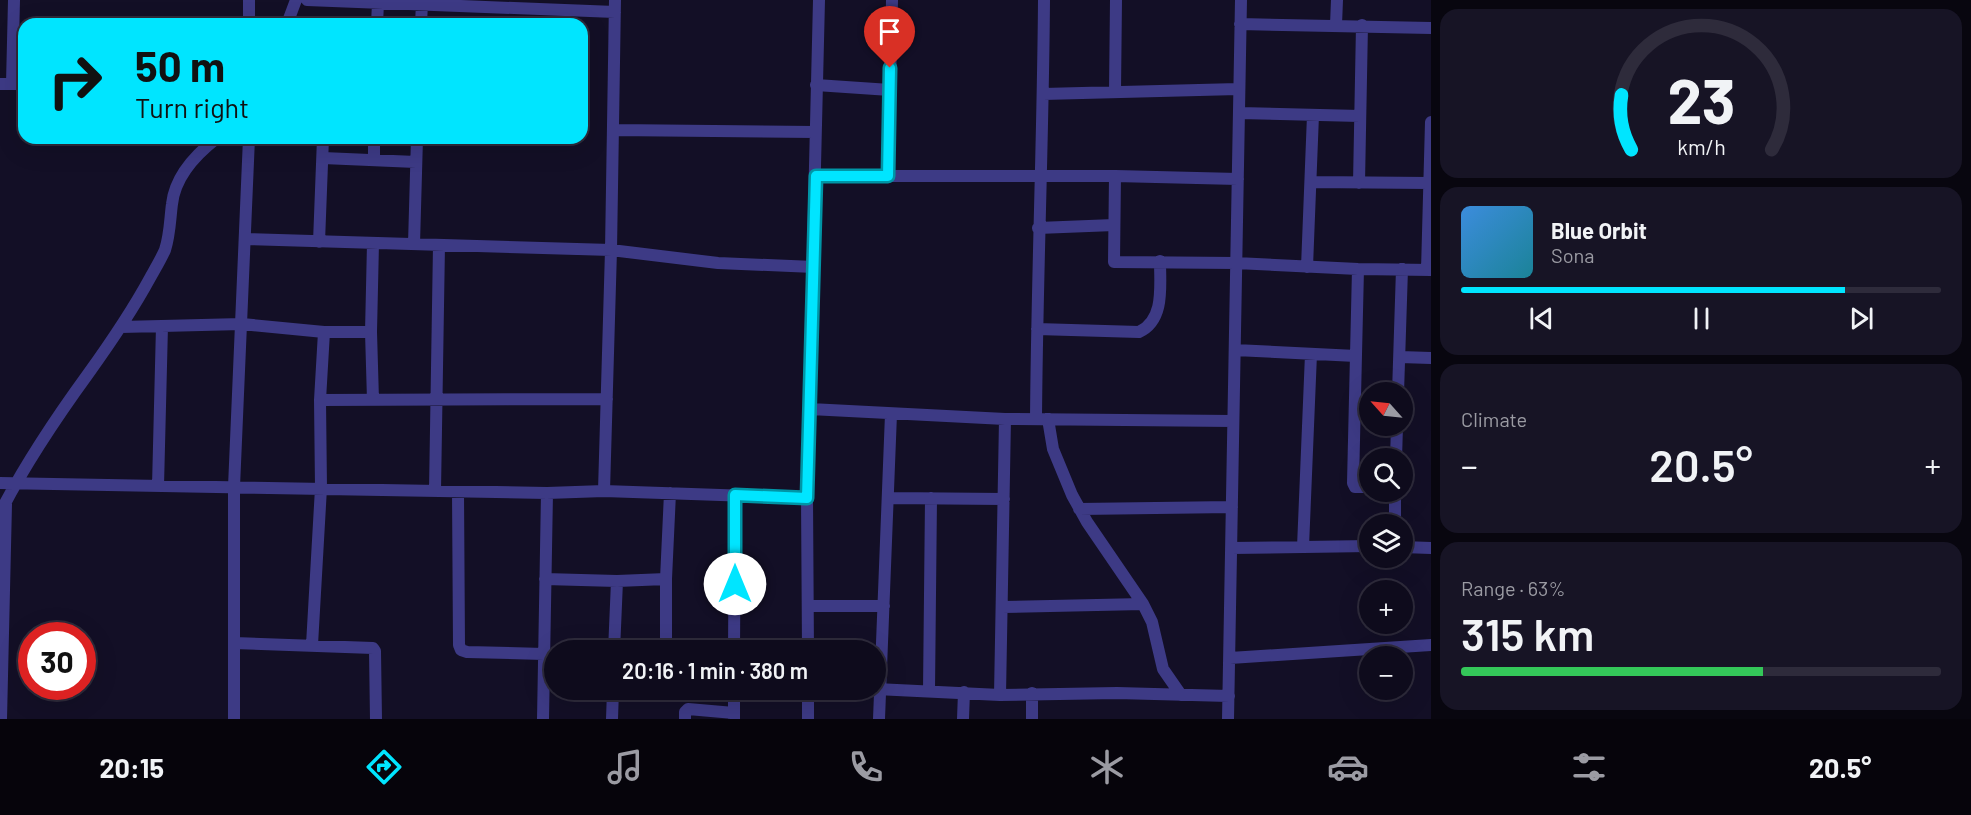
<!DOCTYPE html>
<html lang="en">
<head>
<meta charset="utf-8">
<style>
	:root { --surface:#0e0b1c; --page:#171425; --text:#f1f3f6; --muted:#9b9ba3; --line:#2e2b3b; --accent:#00e5ff }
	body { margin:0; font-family:Barlow,sans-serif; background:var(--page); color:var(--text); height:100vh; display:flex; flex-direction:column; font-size:22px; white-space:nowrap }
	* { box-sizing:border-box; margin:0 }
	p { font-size:20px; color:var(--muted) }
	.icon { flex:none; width:33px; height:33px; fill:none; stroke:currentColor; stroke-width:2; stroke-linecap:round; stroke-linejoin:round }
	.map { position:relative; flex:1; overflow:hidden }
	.panel { display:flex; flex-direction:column; gap:9px; padding:9px; background:#08060f; width:540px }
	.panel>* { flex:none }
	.guide { position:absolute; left:18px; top:18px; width:570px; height:126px; border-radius:18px; box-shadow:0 6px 24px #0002,0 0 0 2px var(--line); background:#00e5ff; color:#111; overflow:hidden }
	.needle { width:39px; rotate:297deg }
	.fabs { position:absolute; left:1359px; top:382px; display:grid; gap:12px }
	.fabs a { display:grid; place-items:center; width:54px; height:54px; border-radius:50%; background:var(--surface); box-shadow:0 6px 24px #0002,0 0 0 2px var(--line); font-size:30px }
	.speed { position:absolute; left:18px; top:622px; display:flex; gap:12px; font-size:30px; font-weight:700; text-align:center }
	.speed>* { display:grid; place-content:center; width:78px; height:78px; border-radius:50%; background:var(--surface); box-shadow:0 6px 24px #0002,0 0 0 2px var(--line); line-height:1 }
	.speed .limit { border:9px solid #d22; background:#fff; color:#111 }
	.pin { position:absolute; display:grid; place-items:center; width:51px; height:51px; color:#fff; margin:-62px -26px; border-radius:50% 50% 50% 0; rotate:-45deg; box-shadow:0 0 6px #0007 }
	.pin .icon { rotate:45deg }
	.me { position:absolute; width:66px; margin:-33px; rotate:0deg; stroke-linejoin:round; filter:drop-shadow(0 0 4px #0008) }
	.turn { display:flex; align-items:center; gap:21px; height:126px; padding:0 18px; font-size:27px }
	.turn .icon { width:78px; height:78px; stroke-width:2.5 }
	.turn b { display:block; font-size:42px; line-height:51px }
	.big { font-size:45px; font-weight:600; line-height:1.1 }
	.panel .widget { flex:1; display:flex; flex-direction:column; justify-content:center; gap:9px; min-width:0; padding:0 21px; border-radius:18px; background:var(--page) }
	.panel .dial { align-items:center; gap:0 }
	.dial svg { height:156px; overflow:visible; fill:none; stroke:var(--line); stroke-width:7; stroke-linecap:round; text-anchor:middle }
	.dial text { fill:var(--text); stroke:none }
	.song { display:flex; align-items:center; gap:18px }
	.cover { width:72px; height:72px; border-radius:9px; background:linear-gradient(135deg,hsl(210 70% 55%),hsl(190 70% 35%)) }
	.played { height:6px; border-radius:3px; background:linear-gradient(90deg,var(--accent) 80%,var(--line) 80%) }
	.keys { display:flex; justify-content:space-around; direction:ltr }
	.heat { display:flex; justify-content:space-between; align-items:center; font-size:33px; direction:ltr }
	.charge { height:9px; border-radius:4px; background:linear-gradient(90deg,#34c759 63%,var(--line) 0) }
	.trip { position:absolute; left:544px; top:640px; width:342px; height:60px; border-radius:30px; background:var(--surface); box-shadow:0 6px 24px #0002,0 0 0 2px var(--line); font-weight:600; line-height:60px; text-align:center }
	.tabs { display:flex; height:96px; justify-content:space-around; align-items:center; background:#06040b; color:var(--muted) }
	.tabs .icon { width:42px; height:42px }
	.tabs .current { color:var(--accent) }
	.tabs b { font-size:27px; color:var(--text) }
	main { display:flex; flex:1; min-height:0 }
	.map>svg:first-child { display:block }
</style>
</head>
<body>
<main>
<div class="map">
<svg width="1431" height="719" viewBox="0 0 1431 719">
	<rect width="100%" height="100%" fill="#130f26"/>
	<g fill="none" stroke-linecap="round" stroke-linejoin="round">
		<path stroke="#3d3a85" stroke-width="12" d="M 307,0 L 615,12
			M 249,24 L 249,0
			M 287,24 L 296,0
			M 377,24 L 378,3
			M 421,24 L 422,3
			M 1240,24 L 1431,28
			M 1336,25 L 1337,0
			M 0,84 L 24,84
			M 12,84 L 14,0
			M 816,85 L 890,90
			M 1115,91 L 1116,0
			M 1043,94 L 1238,89
			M 1239,113 L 1360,116
			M 613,130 L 815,132
			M 323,158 L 416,162
			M 374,160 L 374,138
			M 816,176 L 1115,176 L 1238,179
			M 888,176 L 892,0
			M 1115,176 L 1114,262 L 1236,263 L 1358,269 L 1431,270
			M 1311,182 L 1429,183
			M 1359,183 L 1362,25
			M 1038,228 L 1114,225
			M 246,239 L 611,250 L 718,263 L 814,267
			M 319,242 L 323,138
			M 414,244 L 417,138
			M 1307,267 L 1313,115
			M 1358,269 L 1353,483 L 1355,487 L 1370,487
			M 1427,270 L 1431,122
			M 121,327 L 242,324 L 324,332 L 371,332
			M 1037,329 L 1139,332 C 1165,320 1160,286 1160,261
			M 1235,350 L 1356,356
			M 1400,357 L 1431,358
			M 1398,393 L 1402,269
			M 320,400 L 607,399
			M 373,400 L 371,332 L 373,243
			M 810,409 L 1005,419 L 1233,421
			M 1036,419 C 1037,279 1043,140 1044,0
			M 1048,419 L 1053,449 L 1072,495 L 1087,522 L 1143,604 L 1152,622 L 1163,669 L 1181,695
			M 1396,459 L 1397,426
			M 0,483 L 547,493 L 604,491 L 807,498
			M 158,486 L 162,326
			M 435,491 L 439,245
			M 604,491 L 611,250 L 615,0
			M 458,492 L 459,645 L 461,650 L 467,652 L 544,654
			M 1395,492 L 1395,525
			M 888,498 L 1004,499
			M 1079,509 L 1232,507
			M 0,513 C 25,464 56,418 88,374 C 111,342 131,313 150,278 C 155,269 161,259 165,250 C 170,235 170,219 172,204 C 175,176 195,155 217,138
			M 1303,547 L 1311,354
			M 1402,547 L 1431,548
			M 1231,548 L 1370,546
			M 545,579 L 617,581 L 666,579
			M 808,606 L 884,606
			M 1002,607 L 1143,604
			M 234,643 L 373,648 L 375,651 L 376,719
			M 312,645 L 321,488 L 320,400 L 324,332
			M 615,650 L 668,651
			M 614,651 L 617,581
			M 666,651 L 666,579 L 670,493
			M 734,651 L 735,495
			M 808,651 L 807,498 L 819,0
			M 1230,658 L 1431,645
			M 876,689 L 1000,695 L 1117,693 L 1229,696
			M 929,691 L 931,498
			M 1032,693 L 1032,719
			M 1000,695 L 1005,419
			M 1,719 L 6,504
			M 234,719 L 234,487 L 249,138
			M 543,719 L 547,493
			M 612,719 L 613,690
			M 685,719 L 685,712 L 688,709 L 734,713
			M 734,719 L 734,690
			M 808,719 L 808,690
			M 879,719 L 891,414
			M 963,719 L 964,692
			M 1228,719 L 1241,0"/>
	</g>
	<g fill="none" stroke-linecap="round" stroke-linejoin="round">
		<defs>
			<path id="route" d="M 735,584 L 735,495 L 807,498 L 816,176 L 888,176 L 890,68"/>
		</defs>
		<use href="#route" stroke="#0095a6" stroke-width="15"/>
		<use href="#route" stroke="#00e5ff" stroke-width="10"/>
	</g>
</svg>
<div class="fabs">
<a><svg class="needle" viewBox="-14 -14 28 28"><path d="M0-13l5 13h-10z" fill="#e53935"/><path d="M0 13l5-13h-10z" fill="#9b9ba3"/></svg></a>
<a><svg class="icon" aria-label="search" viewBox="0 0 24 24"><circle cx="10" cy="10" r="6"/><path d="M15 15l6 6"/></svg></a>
<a><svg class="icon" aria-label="layers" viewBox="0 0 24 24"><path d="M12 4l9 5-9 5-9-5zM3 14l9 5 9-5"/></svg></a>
<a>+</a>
<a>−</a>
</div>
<div class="speed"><div class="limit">30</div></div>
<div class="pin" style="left:890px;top:68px;background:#d93025"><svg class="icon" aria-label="arrive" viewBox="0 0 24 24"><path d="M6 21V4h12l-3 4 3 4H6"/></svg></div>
<svg class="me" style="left:735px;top:584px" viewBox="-20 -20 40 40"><circle r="19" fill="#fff"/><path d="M0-13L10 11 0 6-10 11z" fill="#00e5ff"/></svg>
<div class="trip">20:16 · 1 min · 380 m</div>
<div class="guide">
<div class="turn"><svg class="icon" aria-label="right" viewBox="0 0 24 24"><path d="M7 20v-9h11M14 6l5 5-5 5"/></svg><div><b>50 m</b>Turn right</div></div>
</div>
</div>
<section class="panel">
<div class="widget dial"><svg viewBox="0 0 100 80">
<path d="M14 69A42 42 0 1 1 86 69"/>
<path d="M14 69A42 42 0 0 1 9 41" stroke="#00e5ff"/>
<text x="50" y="56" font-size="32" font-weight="700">23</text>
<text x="50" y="72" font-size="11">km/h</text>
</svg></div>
<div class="widget">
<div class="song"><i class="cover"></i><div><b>Blue Orbit</b><p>Sona</p></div></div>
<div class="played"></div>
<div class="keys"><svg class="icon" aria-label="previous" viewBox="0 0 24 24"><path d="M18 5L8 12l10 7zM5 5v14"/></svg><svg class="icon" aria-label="pause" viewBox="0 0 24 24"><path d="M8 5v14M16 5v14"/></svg><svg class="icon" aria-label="next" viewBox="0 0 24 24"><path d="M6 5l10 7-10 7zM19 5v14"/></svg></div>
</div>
<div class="widget"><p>Climate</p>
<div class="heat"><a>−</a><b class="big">20.5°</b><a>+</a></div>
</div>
<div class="widget"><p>Range · 63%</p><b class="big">315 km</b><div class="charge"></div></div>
</section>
</main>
<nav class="tabs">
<b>20:15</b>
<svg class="icon current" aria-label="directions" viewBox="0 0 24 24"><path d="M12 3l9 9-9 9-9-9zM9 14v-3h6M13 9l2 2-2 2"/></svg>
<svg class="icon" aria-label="music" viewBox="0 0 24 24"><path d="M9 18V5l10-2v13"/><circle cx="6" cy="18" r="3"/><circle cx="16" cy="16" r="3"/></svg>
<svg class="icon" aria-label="phone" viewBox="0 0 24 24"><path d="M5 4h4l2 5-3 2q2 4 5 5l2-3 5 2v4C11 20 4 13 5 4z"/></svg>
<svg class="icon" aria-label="climate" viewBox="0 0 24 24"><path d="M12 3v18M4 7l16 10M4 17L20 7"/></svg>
<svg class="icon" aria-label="car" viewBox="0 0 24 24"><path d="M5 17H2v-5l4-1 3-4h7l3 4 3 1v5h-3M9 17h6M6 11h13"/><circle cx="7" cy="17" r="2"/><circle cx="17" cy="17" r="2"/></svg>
<svg class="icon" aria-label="filters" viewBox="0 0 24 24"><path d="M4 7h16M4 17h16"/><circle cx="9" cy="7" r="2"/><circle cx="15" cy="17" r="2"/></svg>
<b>20.5°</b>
</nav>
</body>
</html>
